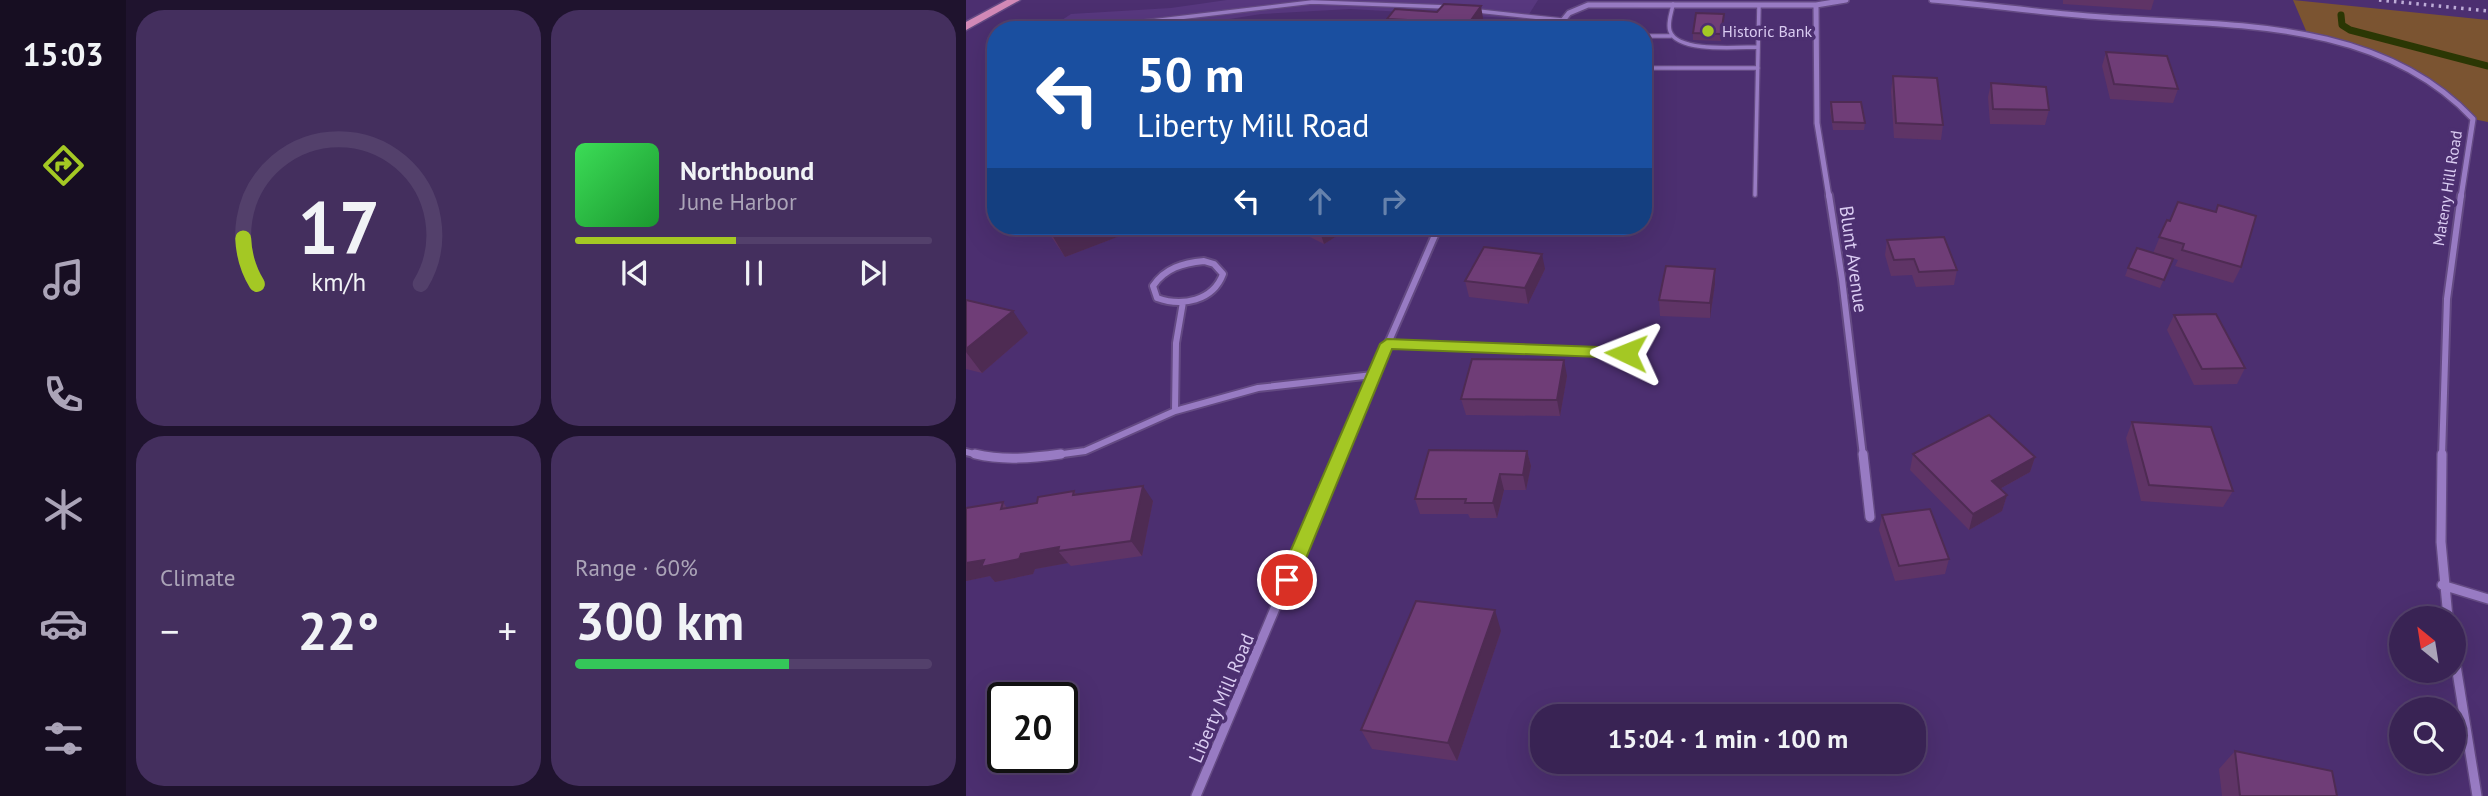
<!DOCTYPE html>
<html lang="en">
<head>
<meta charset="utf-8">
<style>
	:root { --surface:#392354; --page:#442f5e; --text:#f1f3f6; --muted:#aba4b8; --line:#53406b; --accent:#a4c824 }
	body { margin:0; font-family:"PT Sans",sans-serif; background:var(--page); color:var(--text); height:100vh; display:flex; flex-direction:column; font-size:26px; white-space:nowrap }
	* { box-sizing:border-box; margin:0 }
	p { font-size:23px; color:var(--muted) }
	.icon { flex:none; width:38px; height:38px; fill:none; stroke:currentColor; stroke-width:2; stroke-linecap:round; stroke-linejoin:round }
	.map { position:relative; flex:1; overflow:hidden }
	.details { display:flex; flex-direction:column; gap:10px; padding:10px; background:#1f132e; width:840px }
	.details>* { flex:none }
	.guide { position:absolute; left:21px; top:21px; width:665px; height:214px; border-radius:28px; box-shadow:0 7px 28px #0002,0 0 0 2px var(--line); background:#1a4fa0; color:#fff; overflow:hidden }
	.needle { width:46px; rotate:330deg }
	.tools { position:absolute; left:1423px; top:606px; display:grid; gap:14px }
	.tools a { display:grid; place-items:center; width:77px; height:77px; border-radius:50%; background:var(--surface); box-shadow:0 7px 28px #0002,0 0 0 2px var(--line); font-size:35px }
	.speed { position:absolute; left:21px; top:682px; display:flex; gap:14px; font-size:35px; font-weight:700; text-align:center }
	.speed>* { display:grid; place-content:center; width:91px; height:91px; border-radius:50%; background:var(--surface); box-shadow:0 7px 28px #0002,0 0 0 2px var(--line); line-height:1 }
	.speed .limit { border:4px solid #111; border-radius:10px; background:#fff; color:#111 }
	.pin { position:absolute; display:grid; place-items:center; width:60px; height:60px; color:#fff; margin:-30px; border:4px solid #fff; border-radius:50%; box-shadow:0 2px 7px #0007 }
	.me { position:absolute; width:77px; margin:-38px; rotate:272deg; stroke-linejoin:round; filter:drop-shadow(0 0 5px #0008) }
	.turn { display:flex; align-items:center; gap:24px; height:147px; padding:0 35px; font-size:32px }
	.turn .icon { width:91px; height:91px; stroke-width:2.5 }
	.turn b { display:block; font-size:49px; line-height:60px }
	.lanes { display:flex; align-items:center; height:66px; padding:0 35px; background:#0003; justify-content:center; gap:35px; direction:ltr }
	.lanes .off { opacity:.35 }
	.big { font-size:52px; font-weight:800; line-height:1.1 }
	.details .widget { flex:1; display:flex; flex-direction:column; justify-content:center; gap:10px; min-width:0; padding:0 24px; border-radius:28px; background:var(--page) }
	.details .dial { align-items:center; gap:0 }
	.dial svg { height:182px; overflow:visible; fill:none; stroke:var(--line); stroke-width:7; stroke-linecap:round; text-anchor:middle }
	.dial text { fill:var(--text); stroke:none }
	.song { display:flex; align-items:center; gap:21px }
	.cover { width:84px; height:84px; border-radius:10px; background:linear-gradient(135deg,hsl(130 70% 55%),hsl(130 70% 35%)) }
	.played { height:7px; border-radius:4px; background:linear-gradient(90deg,var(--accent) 45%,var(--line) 45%) }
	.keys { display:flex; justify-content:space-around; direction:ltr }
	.heat { display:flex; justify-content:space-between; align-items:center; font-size:38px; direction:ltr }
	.charge { height:10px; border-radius:5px; background:linear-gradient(90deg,#34c759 60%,var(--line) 0) }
	.details .tiles { flex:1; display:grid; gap:10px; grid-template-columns:repeat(2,1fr) }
	.trip { position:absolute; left:564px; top:704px; width:396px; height:70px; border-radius:28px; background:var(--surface); box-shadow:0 7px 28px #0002,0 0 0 2px var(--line); font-weight:800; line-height:70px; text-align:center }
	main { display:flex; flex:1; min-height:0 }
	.tabs { display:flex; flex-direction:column; width:126px; justify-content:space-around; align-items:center; background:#170e22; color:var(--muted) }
	.tabs .icon { width:49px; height:49px }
	.tabs .active { color:var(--accent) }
	.tabs b { font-size:32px; color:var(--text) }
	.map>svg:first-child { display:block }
</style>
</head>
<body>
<main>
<nav class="tabs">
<b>15:03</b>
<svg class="icon active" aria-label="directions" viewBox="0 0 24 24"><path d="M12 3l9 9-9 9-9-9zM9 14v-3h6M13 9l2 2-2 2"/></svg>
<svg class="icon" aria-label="music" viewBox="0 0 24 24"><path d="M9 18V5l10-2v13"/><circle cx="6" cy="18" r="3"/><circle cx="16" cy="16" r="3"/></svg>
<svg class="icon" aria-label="phone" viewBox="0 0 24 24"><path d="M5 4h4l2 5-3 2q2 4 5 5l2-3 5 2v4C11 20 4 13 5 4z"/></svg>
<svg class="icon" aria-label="climate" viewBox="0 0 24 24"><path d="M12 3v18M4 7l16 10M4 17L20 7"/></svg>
<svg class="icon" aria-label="car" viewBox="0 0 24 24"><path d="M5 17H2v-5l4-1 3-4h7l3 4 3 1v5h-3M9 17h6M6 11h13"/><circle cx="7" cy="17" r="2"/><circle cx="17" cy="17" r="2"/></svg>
<svg class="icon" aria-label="filters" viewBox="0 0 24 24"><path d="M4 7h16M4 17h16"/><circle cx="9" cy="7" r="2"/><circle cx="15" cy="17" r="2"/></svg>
</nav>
<section class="details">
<div class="tiles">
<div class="widget dial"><svg viewBox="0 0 100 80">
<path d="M14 69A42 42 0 1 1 86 69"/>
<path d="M14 69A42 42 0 0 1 8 49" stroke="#a4c824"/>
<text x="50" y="56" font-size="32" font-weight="700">17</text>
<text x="50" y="72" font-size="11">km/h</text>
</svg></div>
<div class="widget">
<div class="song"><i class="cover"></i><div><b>Northbound</b><p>June Harbor</p></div></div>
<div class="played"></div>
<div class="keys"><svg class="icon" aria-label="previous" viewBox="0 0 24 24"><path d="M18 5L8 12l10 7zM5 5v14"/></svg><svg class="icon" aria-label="pause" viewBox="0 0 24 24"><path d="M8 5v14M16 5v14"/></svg><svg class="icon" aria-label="next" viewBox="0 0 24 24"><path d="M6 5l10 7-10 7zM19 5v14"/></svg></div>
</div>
<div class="widget"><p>Climate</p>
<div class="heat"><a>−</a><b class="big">22°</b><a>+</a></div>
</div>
<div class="widget"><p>Range · 60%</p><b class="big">300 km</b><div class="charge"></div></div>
</div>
</section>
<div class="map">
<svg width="1522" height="796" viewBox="0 0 1522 796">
	<rect width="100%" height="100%" fill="#4c2f70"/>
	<path fill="#58387f" d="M 261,0 L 572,0 L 560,19 L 384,9 L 295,14 L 213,27 L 81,30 L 105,14 L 205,8 Z"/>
	<path fill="#7b5431" d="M 1327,0 L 1522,20 L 1522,122 L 1507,119 L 1492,102 L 1467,82 L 1410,55 L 1341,33 Z"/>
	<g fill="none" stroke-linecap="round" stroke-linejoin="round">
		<path stroke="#2b3704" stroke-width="7" d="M 1375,15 L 1376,25 L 1384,30 L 1522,66"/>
		<defs>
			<path id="lane-far1" d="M 707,4 C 706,12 701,23 704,31 C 711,53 773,47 792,47
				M 512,11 L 596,20
				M 127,28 L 346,2 L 481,7
				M 677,36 L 705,36
				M 677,68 L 792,68
				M 789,195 L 793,5"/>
			<path id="lane" d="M 421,344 L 660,353"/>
			<path id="street-far2" d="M 966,0 C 1023,5 1079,13 1136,17 C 1262,26 1413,18 1507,119 L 1495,197
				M 850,5 L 851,123 L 863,197
				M 589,30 L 603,13 L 622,5 L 850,5 L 880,0"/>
			<path id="street-far1" d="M 863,195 L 876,279 L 897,456
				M 238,261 L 248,264 L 257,274 C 247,301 216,307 191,298 L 187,286 C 199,268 217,263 238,261 Z
				M 209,411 L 210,343 L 217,302
				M 0,452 L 16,456
				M 82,456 L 119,451 L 209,411 L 292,388 L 407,375
				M 373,456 L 473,226
				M 1476,456 L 1481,299 L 1495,195"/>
			<path id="street" d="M 9,454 C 38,461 66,458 95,454
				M 897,454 L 904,517
				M 1476,454 L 1475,542 L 1482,618
				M 1476,585 L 1522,599
				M 1488,653 L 1511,796
				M 230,796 L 374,454"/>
			<path id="primary" d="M 41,0 L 54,0 L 0,30 L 0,22 Z"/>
		</defs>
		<use href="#lane-far1" stroke="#644a83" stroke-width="6"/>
		<use href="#lane" stroke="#644a83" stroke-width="9"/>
		<use href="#street-far2" stroke="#644a83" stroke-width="8"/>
		<use href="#street-far1" stroke="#644a83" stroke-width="10"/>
		<use href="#street" stroke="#644a83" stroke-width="12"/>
		<use href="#primary" stroke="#644a83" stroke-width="3"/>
		<use href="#lane-far1" stroke="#987bc3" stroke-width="3.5"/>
		<use href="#lane" stroke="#987bc3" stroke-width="5"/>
		<use href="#street-far2" stroke="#987bc3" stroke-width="5"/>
		<use href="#street-far1" stroke="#987bc3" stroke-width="6"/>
		<use href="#street" stroke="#987bc3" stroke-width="9"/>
		<use href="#primary" fill="#d289b7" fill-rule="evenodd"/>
		<path stroke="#bdacd7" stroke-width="3.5" stroke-dasharray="2.5 5" stroke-linecap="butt" d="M 1413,0 L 1522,11"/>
	</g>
	<path fill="#5f3466" d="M 1097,0 L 1188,0 L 1185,10 L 1097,4 Z
		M 478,4 L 519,30 L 423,30 L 421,19 L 471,12 Z
		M 758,21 L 755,41 L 727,40 L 727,33 Z
		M 1140,52 L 1212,89 L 1207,103 L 1144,99 L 1136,66 Z
		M 927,76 L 977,125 L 975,140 L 928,138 L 925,91 Z
		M 1025,83 L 1083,110 L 1079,125 L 1024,124 L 1022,97 Z
		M 865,102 L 899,123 L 898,130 L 867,130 L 864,110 Z
		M 1252,205 L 1275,267 L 1267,283 L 1209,266 L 1212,260 L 1195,255 L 1207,259 L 1194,288 L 1159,276 L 1162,268 L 1187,253 L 1201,220 L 1204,221 L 1249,212 Z
		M 78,226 L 180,226 L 99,257 Z
		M 322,226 L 387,226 L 358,244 Z
		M 921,240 L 991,270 L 988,285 L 950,287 L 946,275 L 925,276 L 919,255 Z
		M 579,269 L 562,304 L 503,297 L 499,281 Z
		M 749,284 L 744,318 L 694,316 L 693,300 Z
		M 0,300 L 62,333 L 16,373 L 0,369 Z
		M 1208,315 L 1279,368 L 1271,384 L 1228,385 L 1201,330 Z
		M 601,376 L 594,416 L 500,415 L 495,399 Z
		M 1166,422 L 1267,491 L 1257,507 L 1175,501 L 1160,438 Z
		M 561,451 L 565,466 L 560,490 L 538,490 L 531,518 L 504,518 L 502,514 L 454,514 L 449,499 Z
		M 947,454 L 1069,457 L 1064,472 L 1034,489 L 1041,495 L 1036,511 L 1003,530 L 944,470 Z
		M 108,491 L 111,495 L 187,501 L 176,556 L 105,566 L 102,563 L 69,569 L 67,574 L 29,582 L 24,576 L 0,581 L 0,508 L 37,502 L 41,508 L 71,503 Z
		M 916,515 L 983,559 L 979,574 L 929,581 L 913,530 Z
		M 535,631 L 491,761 L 406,749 L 395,730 Z
		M 1269,751 L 1371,796 L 1256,796 L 1253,769 Z"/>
	<path fill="#4e2b53" d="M 515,6 L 519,30 L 504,30 L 503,23 Z
		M 111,226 L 180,226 L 99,257 L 86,235 Z
		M 352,226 L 387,226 L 358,244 Z
		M 576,254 L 579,269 L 562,304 L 559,288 Z
		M 749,269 L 749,284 L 744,318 L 744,303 Z
		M 47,311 L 62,333 L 16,373 L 0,352 L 0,349 Z
		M 598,360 L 601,376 L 594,416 L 591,400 Z
		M 561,451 L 565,466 L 560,490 L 557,475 Z
		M 1069,457 L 1064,472 L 1021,496 L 1026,481 Z
		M 534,474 L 538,490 L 531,518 L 527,503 Z
		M 177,486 L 187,501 L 176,556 L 165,541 Z
		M 1041,495 L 1036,511 L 1003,530 L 1007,514 Z
		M 93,547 L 92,551 L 102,563 L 69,569 L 67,574 L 29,582 L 24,576 L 0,581 L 0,563 Z
		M 529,610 L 535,631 L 491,761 L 482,743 Z"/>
	<path fill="#6f3d77" stroke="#4e2b53" stroke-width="2" d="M 478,4 L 515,6 L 503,23 L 421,19 L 429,9 L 471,12 Z
		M 730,13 L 758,14 L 755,34 L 727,33 Z
		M 1140,52 L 1201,56 L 1212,89 L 1148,84 Z
		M 927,76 L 971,78 L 977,125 L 930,123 Z
		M 1025,83 L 1080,87 L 1083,110 L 1027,109 Z
		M 865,102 L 895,102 L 899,123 L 867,122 Z
		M 1212,202 L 1250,212 L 1252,205 L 1290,216 L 1275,267 L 1216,250 L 1218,244 L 1193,237 L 1201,220 L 1204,221 Z
		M 79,226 L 111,226 L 86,235 Z
		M 978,237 L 991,270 L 953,272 L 948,259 L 928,260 L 921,240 Z
		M 518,247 L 576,254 L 559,288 L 499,281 Z
		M 1171,248 L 1207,259 L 1198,280 L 1162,268 Z
		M 700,266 L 749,269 L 744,303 L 693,300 Z
		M 0,300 L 47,311 L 0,349 Z
		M 1250,314 L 1279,368 L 1236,369 L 1208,315 Z
		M 506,359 L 598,360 L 591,400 L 495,399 Z
		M 1023,415 L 1069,457 L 1026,481 L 1041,495 L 1007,514 L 947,454 Z
		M 1166,422 L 1245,427 L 1267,491 L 1183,485 Z
		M 463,450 L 561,451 L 557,475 L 534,474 L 527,503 L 499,503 L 500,499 L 449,499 Z
		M 177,486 L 165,541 L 92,551 L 93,547 L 55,554 L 53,559 L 15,567 L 18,560 L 0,563 L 0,508 L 37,502 L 35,509 L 71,503 L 72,497 L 108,491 L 107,495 Z
		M 964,509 L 983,559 L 933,566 L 916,515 Z
		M 450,601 L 529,610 L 482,743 L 395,730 Z
		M 1269,751 L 1366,771 L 1371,796 L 1274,796 Z"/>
	<path fill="#a4c824" stroke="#6b8217" stroke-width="2" d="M 421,339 L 660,348 L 668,353 L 660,358 L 426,349 L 331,580 L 328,586 L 321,588 L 315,586 L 312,580 L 414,344 Z"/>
	<circle fill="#a4c824" stroke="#4c2f70" stroke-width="2.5" cx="742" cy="31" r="7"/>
	<g text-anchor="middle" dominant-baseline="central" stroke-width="7" stroke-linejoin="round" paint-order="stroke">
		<g font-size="16" fill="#daccf2" stroke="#4c2f70" text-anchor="start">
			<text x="756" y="31">Historic Bank</text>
		</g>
		<g font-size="16" fill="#daccf2" stroke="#4c2f70">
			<text transform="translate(1481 188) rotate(-81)">Mateny Hill Road</text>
		</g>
		<g font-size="19" fill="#daccf2" stroke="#4c2f70">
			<text transform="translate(888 259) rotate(82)">Blunt Avenue</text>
			<text transform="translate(255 698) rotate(-67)">Liberty Mill Road</text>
		</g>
	</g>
</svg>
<div class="tools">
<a><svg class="needle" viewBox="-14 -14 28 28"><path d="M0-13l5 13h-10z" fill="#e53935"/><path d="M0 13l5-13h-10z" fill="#aba4b8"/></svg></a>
<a><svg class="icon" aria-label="search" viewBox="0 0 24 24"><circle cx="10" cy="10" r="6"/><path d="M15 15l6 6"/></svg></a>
</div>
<div class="speed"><div class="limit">20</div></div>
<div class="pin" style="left:321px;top:580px;background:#d93025"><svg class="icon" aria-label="arrive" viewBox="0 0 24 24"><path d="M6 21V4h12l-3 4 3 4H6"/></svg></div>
<svg class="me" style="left:660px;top:353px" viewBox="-20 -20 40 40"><path d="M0-17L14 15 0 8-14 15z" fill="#a4c824" stroke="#fff" stroke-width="4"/></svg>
<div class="trip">15:04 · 1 min · 100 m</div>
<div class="guide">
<div class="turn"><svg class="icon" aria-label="left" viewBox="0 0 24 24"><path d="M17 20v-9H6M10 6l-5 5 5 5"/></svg><div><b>50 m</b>Liberty Mill Road</div></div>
<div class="lanes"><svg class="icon" aria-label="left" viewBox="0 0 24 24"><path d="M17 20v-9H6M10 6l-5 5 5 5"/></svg><svg class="icon off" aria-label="ahead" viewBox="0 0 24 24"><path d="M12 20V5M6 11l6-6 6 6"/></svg><svg class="icon off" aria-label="right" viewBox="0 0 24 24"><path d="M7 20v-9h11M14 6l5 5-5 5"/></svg></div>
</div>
</div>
</main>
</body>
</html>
